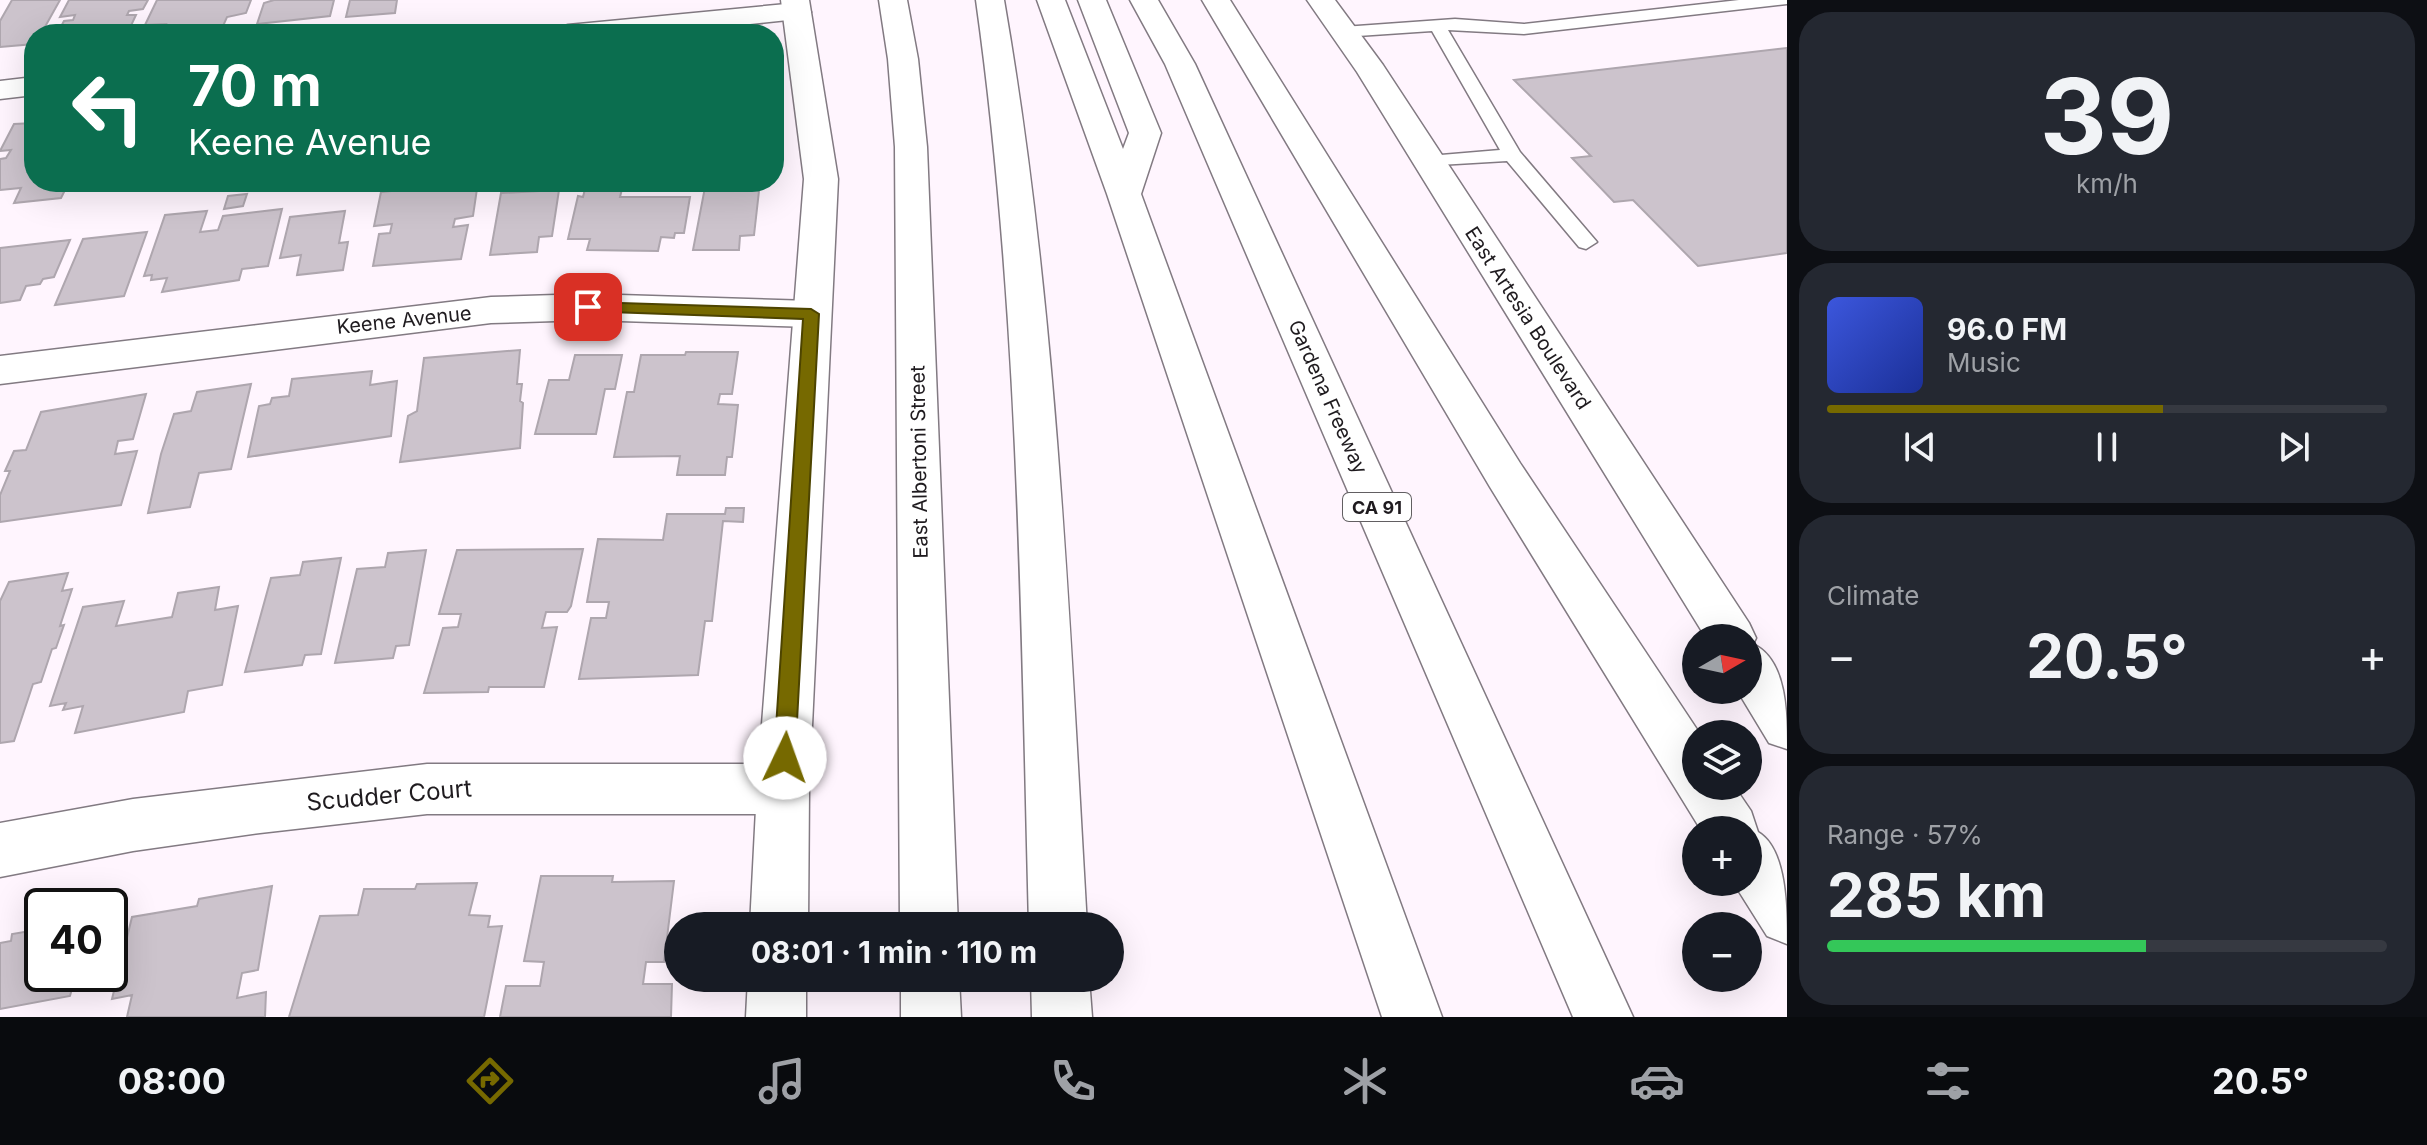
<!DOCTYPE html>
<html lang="en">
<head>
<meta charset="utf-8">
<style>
	:root { --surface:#171b24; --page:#242831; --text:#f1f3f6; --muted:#9ea1a6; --line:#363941; --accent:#766900 }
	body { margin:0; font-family:Inter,sans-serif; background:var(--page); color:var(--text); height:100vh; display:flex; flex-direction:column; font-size:30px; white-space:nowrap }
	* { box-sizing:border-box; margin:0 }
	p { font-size:26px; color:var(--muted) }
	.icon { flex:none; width:44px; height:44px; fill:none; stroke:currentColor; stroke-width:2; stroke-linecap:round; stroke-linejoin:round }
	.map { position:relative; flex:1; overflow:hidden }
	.panel { display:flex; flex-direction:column; gap:12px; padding:12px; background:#0d0f14; width:640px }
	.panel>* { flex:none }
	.banner { position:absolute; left:24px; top:24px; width:760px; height:168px; border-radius:32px; box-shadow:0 8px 32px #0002; background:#0b6e4f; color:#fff; overflow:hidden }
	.needle { width:52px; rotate:81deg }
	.tools { position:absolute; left:1682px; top:624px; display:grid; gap:16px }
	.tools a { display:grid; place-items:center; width:80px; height:80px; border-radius:50%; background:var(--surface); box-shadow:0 8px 32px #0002; font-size:40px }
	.speed { position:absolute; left:24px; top:888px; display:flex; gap:16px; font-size:40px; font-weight:700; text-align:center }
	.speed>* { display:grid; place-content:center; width:104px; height:104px; border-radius:50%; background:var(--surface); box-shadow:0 8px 32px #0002; line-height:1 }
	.speed .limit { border:4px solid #111; border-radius:12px; background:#fff; color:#111 }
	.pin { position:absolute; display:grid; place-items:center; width:68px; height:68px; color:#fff; margin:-34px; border-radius:16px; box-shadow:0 4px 12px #0006 }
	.me { position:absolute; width:88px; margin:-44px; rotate:3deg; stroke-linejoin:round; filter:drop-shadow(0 0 6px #0008) }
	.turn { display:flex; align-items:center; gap:28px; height:168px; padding:0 32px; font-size:36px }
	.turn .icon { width:104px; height:104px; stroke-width:2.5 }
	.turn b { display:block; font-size:56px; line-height:68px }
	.big { font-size:60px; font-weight:700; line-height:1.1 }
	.panel .widget { flex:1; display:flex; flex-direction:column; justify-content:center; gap:12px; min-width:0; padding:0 28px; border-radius:32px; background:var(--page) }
	.panel .dial { align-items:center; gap:0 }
	.dial b { font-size:104px; line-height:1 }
	.song { display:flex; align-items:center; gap:24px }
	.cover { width:96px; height:96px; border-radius:12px; background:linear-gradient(135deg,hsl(230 70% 55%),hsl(230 70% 35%)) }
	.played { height:8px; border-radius:4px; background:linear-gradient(90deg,var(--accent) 60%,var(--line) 60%) }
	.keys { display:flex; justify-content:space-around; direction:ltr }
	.heat { display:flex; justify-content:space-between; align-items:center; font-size:44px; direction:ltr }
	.charge { height:12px; border-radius:6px; background:linear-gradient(90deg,#34c759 57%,var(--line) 0) }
	.trip { position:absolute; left:664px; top:912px; width:460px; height:80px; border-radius:40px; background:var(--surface); box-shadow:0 8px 32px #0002; font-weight:700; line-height:80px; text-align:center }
	.tabs { display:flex; height:128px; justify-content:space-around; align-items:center; background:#090b0e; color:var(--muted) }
	.tabs .icon { width:56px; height:56px }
	.tabs .current { color:var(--accent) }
	.tabs b { font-size:36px; color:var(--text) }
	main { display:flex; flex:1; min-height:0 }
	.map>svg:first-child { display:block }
</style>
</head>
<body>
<main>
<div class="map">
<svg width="1787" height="1017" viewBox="0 0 1787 1017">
	<rect width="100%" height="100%" fill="#fff5fe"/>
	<path fill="#ccc3cc" stroke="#aea6ae" stroke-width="2" d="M 12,0 L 60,0 L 41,34 L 34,34 L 34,44 L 0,47 L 0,21 Z
		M 69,0 L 148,0 L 143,9 L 129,11 L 127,15 L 136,15 L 127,34 L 57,34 L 64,21 L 73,20 L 75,15 L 60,17 Z
		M 157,0 L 251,0 L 246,13 L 227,17 L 223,26 L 163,30 L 166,24 L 145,25 Z
		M 274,0 L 334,0 L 330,16 L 257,24 L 264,3 Z
		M 350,0 L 397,0 L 395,13 L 346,17 Z
		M 1787,48 L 1787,253 L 1698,266 L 1633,200 L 1614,202 L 1572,158 L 1591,156 L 1514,80 Z
		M 34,123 L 34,182 L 69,182 L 61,198 L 14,203 L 21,188 L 0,190 L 0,159 L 6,158 L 11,150 L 0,151 L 14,124 Z
		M 432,182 L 478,182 L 473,216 L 455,219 L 453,227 L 468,225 L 461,259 L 373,266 L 379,234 L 390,233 L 392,224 L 374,226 L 381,192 L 431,187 Z
		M 706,182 L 760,182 L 754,235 L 740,236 L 739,250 L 693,250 Z
		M 586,185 L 623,185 L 620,197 L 690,197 L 684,233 L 675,233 L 674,238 L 661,237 L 658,251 L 587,250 L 590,239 L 568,239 L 578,196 L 583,197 Z
		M 559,190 L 552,236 L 539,237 L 537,252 L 490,255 L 501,193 Z
		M 247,194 L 243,206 L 224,209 L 228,196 Z
		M 282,209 L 268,266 L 242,269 L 239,280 L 162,292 L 167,278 L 151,280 L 152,275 L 144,276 L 165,215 L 207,211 L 200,232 L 218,230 L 223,216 Z
		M 345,211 L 339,243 L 348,242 L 343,270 L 297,275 L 301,255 L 280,258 L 290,217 Z
		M 147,232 L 124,296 L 55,305 L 83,239 Z
		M 70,240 L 54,277 L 43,279 L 40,284 L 26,286 L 20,300 L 0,303 L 0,248 Z
		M 520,350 L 517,384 L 522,384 L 520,401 L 523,403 L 520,448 L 400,462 L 408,416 L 417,411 L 424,358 Z
		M 686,352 L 738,352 L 732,394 L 720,394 L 718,404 L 738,405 L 732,457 L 727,457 L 725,475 L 677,475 L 680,456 L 614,457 L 627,392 L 634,392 L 641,355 L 685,355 Z
		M 575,355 L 622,355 L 615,389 L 605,389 L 596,434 L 535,434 L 549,380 L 569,380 Z
		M 372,371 L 370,385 L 397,381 L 391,436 L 248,457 L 259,406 L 270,404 L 272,398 L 289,396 L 292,379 Z
		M 251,384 L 231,469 L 199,473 L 190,507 L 148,513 L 161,454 L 174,414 L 191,411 L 197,392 Z
		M 146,394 L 133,439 L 118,441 L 115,454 L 137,451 L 121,505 L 0,522 L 0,495 L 10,471 L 5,471 L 14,451 L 26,450 L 41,412 Z
		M 726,508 L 744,508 L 743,522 L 723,521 L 712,621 L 705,621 L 698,675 L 579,679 L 591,618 L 606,618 L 609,602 L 587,602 L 598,539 L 663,540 L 667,514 L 725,514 Z
		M 583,549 L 571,606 L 567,612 L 546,612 L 542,628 L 557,627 L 544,687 L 489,687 L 488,692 L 424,693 L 443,628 L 458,627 L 461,614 L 439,614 L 457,550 Z
		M 426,550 L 409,645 L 396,646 L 393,658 L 335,663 L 357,569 L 385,567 L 388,553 Z
		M 341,558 L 321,654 L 305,655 L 302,665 L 245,672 L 271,578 L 300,575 L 303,562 Z
		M 68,573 L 62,591 L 72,589 L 60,626 L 64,625 L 56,648 L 52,649 L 41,682 L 33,684 L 14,741 L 0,743 L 0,601 L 9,582 Z
		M 219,587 L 215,610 L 238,606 L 222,685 L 188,691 L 184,712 L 75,733 L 83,706 L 63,710 L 66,703 L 50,706 L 83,607 L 124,601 L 116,626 L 172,617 L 178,593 Z
		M 541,876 L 613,876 L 612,882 L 674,881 L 664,962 L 646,962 L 643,984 L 672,984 L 671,1017 L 500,1017 L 506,986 L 540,986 L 544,962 L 524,961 Z
		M 477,883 L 469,915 L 490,916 L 488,927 L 502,926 L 484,1017 L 289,1017 L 320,916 L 358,915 L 364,889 L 415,889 L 417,884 Z
		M 272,886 L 258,970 L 242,973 L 237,998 L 266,992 L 265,1017 L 127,1017 L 132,995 L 112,999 L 132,917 L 197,906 L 199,899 Z
		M 42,929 L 42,974 L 76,974 L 70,996 L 0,1009 L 0,943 L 11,941 L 12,934 Z"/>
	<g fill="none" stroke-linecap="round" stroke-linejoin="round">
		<defs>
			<path id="service" d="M 1739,0 L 1787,0 L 1787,4 L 1524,34 L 1448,30 L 1520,152 L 1597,242 L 1586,249 L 1579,247 L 1507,161 L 1422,166 L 1419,162 L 1422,158 L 1429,156 L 1500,150 L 1432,31 L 1343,37 L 1334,32 L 1343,27 L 1455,19 L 1524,24 Z"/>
			<path id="minor" d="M 797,3 L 807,6 L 811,12 L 807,18 L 658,34 L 553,34 L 558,28 L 568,25 Z
				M 34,77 L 34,95 L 0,99 L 0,81 Z
				M 588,294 L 811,301 L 824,305 L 830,314 L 824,323 L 811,327 L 588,320 L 491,323 L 0,384 L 0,356 L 491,297 Z
				M 427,764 L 783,764 L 802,771 L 809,789 L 802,807 L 783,814 L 427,814 L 260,833 L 133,851 L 0,877 L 0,823 L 133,799 Z"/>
			<path id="tertiary" d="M 781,0 L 809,0 L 838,179 L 809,789 L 808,926 L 750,926 L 757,789 L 804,179 Z
				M 748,978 L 806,978 L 806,1017 L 746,1017 Z"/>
			<path id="secondary" d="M 879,0 L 907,0 L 918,59 L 927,147 L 958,926 L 900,926 L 895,147 L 888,59 Z
				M 1307,0 L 1335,0 L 1383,65 L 1749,623 L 1756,638 L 1753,644 C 1787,660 1787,713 1787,749 L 1769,743 L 1737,690 L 1748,690 L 1748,638 L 1706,638 L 1357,72 Z
				M 901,978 L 959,978 L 961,1017 L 901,1017 Z"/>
			<path id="motorway" d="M 976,0 L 1004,0 C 1057,305 1069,617 1087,926 L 1029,926 C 1021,618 1019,306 976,0 Z
				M 1037,0 L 1065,0 L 1123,149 L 1129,133 L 1078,0 L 1106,0 L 1161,133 L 1141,194 L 1442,1017 L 1382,1017 L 1107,194 Z
				M 1130,0 L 1158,0 L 1195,64 L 1633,1017 L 1573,1017 L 1165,64 Z
				M 1202,0 L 1230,0 L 1520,463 L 1700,734 L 1696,734 L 1696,786 L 1734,786 L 1751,811 L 1758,832 C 1787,849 1787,909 1787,944 L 1767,936 L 1733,882 L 1748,882 L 1748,830 L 1701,830 L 1490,487 Z
				M 1031,978 L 1089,978 L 1092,1017 L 1032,1017 Z"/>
		</defs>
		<use href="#service" stroke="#827a82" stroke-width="3"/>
		<use href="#minor" stroke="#827a82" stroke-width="3"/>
		<use href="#tertiary" stroke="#827a82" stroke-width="3"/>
		<use href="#secondary" stroke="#827a82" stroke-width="3"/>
		<use href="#motorway" stroke="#827a82" stroke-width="3"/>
		<use href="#service" fill="#fff" fill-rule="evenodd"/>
		<use href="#minor" fill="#fff" fill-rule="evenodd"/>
		<use href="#tertiary" fill="#fff" fill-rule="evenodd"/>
		<use href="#secondary" fill="#fff" fill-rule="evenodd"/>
		<use href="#motorway" fill="#fff" fill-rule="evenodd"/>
	</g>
	<path fill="#766900" stroke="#4d4400" stroke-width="2" d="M 588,302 L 811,309 L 819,314 L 795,758 L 792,765 L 785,768 L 777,765 L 774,758 L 803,319 L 582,311 L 580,307 Z"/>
	<g text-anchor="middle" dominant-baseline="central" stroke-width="7" stroke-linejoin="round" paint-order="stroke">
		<rect fill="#fff" stroke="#625f62" stroke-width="2" x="1343" y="493" width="68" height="28" rx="6"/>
		<g font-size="18" font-weight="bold" fill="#1f1b1f">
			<text x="1377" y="507">CA 91</text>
		</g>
		<g font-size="20" fill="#1f1b1f" stroke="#fff">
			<text transform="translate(1528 318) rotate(57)">East Artesia Boulevard</text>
			<text transform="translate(404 320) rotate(-6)">Keene Avenue</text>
			<text transform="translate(1328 397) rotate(66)">Gardena Freeway</text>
			<text transform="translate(919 462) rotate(-91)">East Albertoni Street</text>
		</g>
		<g font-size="24" fill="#1f1b1f" stroke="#fff">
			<text transform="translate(389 795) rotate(-5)">Scudder Court</text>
		</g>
	</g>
</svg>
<div class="tools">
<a><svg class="needle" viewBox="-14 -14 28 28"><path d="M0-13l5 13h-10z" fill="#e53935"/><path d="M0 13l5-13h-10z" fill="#9ea1a6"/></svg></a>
<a><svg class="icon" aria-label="layers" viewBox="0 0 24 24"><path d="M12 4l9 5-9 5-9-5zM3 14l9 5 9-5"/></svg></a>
<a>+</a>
<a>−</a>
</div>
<div class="speed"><div class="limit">40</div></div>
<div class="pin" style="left:588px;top:307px;background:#d93025"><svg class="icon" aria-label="arrive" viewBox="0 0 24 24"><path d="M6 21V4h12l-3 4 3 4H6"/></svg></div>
<svg class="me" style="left:785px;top:758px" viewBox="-20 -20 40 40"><circle r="19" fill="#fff"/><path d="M0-13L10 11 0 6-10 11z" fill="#766900"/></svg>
<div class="trip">08:01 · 1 min · 110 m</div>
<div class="banner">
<div class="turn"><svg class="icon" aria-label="left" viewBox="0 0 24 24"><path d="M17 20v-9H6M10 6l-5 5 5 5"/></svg><div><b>70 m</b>Keene Avenue</div></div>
</div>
</div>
<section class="panel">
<div class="widget dial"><b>39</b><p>km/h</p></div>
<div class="widget">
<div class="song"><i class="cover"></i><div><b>96.0 FM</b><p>Music</p></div></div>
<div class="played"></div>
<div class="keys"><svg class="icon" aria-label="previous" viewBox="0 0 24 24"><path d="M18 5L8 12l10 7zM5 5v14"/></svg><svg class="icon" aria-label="pause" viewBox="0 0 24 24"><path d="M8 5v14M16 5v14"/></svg><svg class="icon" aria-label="next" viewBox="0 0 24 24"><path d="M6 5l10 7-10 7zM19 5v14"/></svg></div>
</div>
<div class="widget"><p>Climate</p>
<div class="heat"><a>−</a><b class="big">20.5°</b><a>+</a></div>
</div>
<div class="widget"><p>Range · 57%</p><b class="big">285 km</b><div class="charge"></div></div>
</section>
</main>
<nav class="tabs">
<b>08:00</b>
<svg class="icon current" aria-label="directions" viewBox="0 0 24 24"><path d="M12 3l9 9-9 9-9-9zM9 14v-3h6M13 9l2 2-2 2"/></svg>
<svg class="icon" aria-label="music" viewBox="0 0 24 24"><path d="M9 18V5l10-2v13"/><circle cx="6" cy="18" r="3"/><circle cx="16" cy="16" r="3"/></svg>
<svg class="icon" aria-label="phone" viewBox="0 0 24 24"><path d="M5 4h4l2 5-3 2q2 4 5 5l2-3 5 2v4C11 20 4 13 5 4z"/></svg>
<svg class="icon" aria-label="climate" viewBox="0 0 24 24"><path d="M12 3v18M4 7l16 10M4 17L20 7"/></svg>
<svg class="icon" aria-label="car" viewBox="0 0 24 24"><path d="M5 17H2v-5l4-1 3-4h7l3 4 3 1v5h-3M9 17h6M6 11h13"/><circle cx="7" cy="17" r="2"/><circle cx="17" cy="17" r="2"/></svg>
<svg class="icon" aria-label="filters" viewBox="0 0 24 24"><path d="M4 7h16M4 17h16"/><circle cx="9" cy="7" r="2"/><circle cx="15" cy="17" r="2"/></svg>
<b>20.5°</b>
</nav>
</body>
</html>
